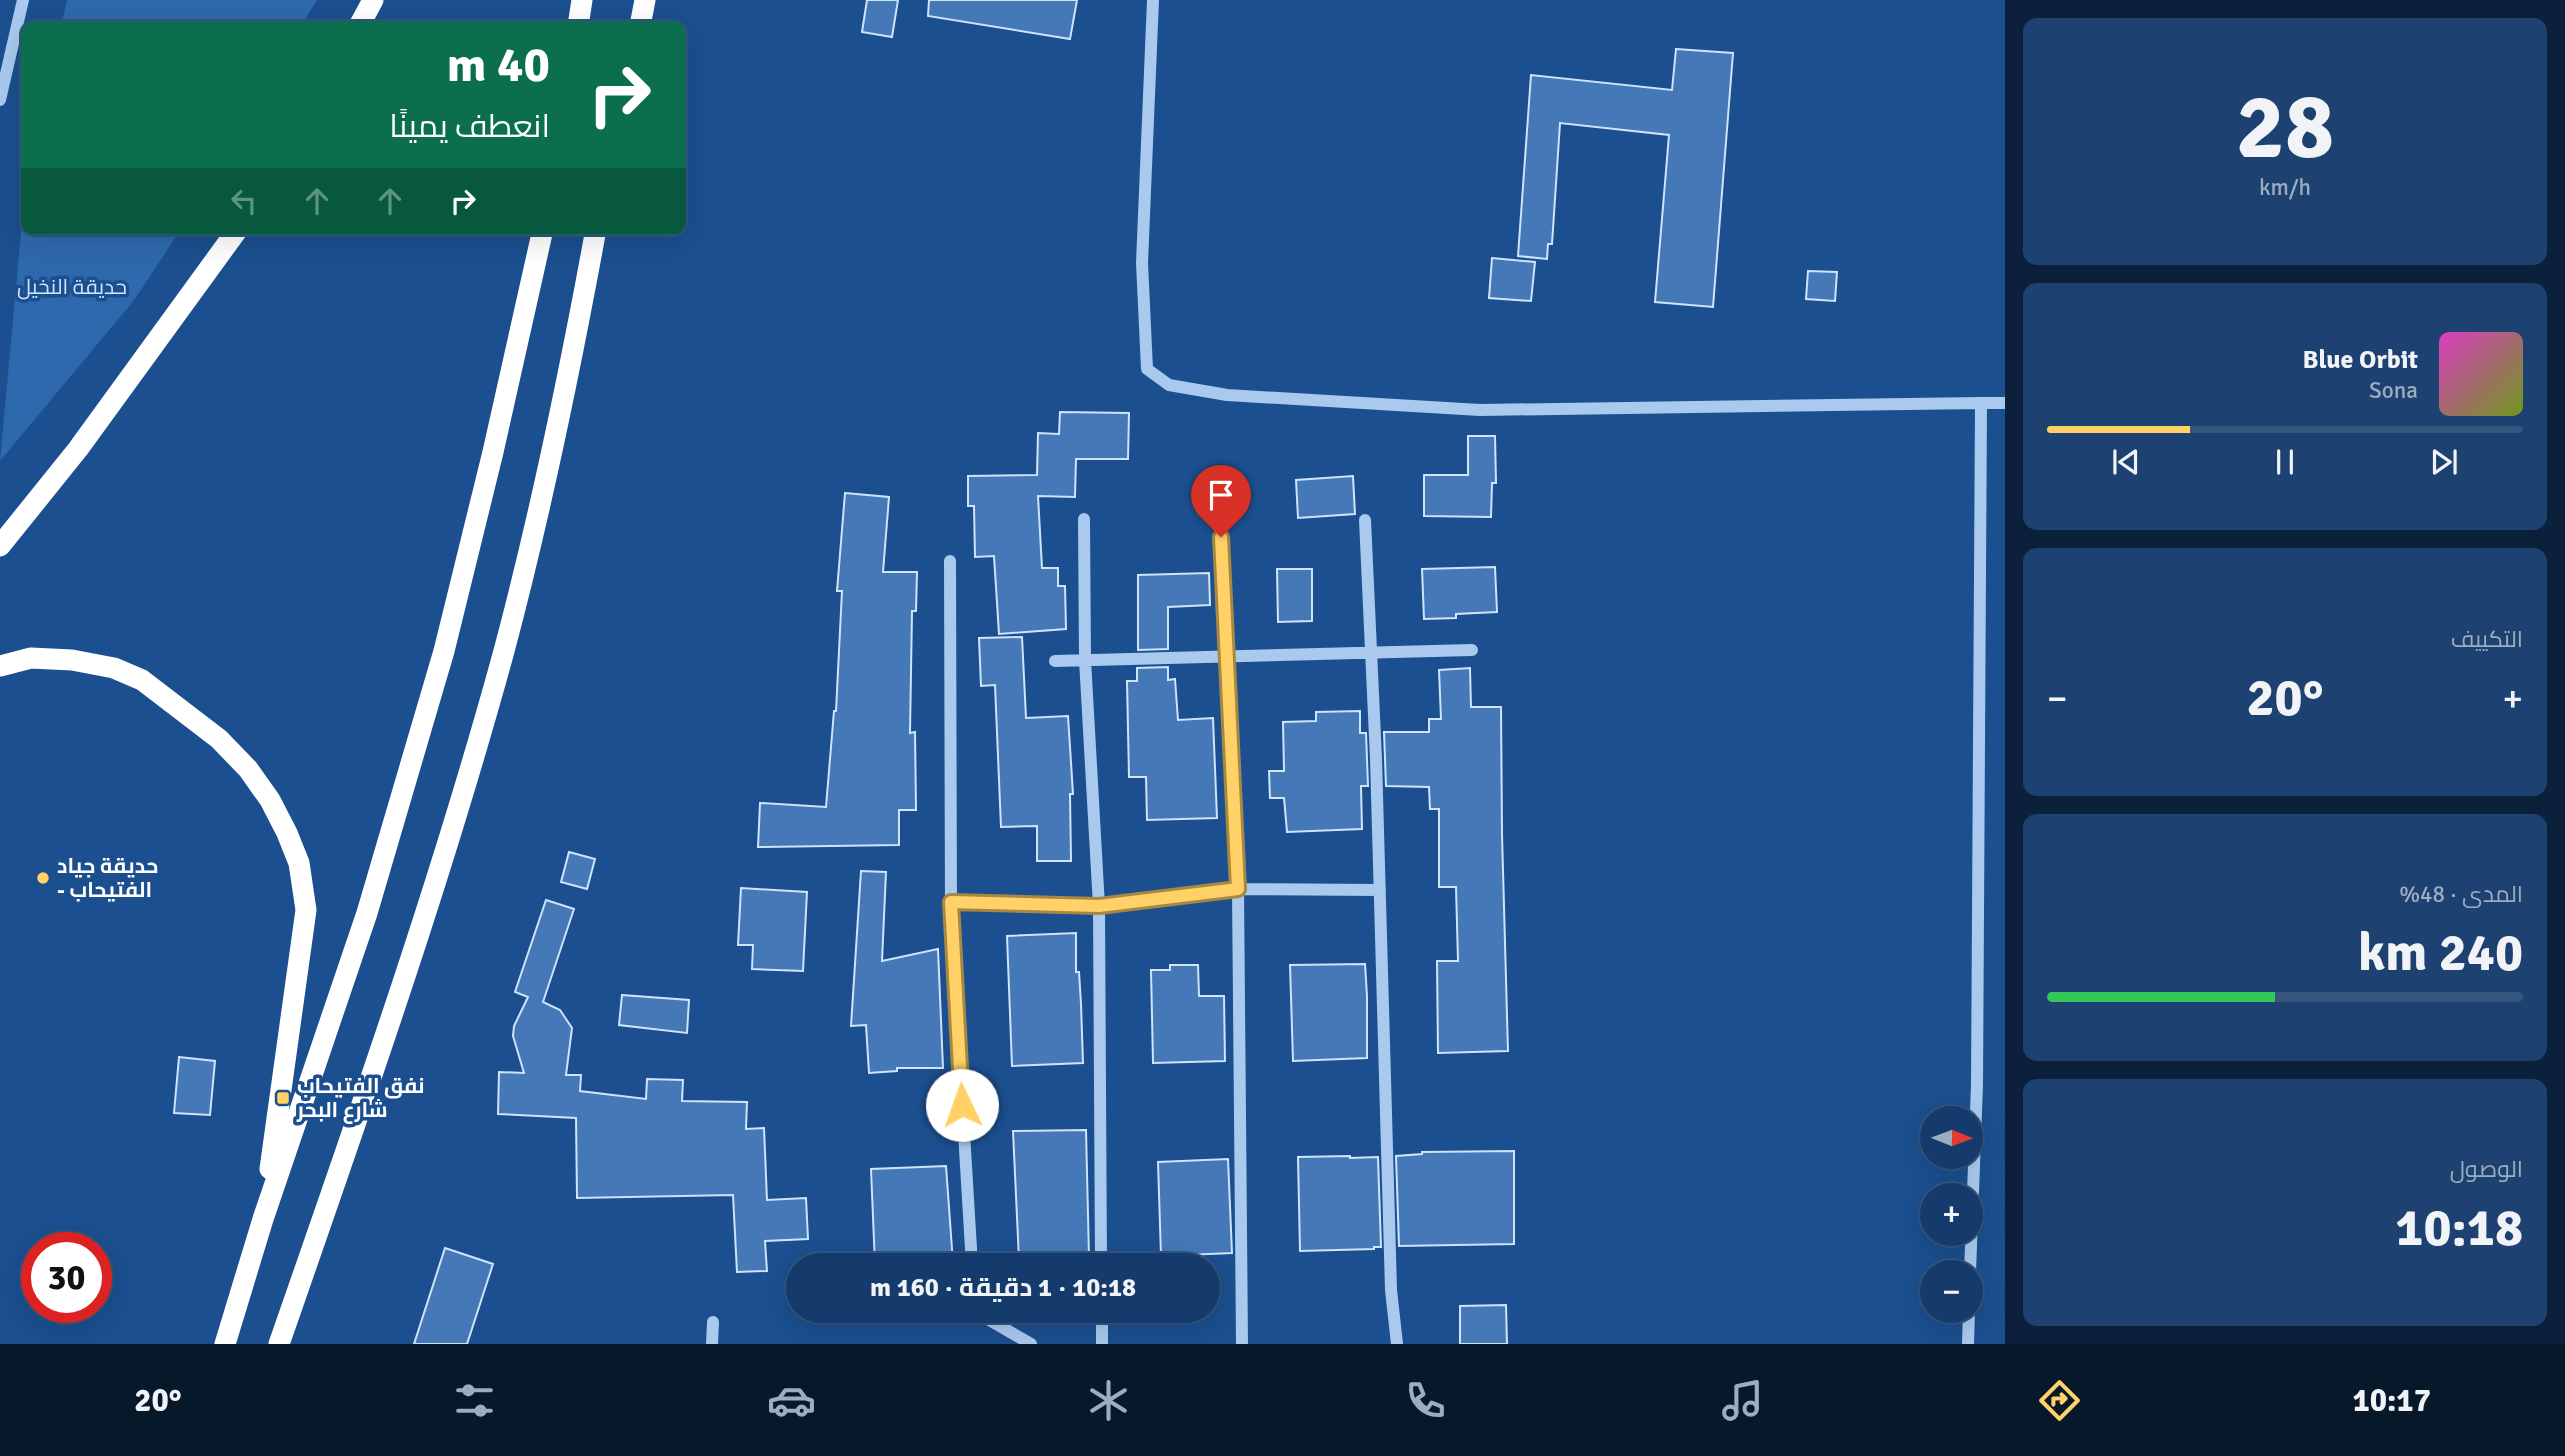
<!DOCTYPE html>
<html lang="ar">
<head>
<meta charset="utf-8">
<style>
	:root { --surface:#143b6b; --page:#1d4271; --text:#f1f3f6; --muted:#9dadc1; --line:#33557e; --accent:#ffd166 }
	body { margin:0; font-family:Signika,Cairo,sans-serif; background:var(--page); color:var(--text); direction:rtl; height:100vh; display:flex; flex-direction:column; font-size:26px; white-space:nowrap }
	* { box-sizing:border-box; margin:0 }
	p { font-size:23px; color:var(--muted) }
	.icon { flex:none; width:38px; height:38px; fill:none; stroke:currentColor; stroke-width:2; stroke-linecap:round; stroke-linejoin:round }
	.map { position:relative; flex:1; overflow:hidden; direction:ltr }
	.side { display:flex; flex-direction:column; gap:18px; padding:18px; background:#0b203b; width:560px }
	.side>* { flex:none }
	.banner { position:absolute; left:21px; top:21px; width:665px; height:214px; border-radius:14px; box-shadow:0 7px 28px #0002,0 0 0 2px var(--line); direction:rtl; background:#0b6e4f; color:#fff; overflow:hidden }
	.needle { width:46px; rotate:91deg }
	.tools { position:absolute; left:1920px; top:1106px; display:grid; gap:14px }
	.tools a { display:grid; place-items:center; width:63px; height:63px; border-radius:50%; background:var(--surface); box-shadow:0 7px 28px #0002,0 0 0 2px var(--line); font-size:35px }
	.speed { position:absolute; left:21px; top:1232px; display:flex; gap:14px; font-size:35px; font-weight:700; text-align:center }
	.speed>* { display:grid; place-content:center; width:91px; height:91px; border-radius:50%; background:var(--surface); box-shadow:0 7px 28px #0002,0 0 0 2px var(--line); line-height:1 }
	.speed .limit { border:10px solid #d22; background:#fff; color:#111 }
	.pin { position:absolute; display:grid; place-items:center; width:60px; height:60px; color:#fff; margin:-72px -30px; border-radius:50% 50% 50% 0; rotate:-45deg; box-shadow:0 0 7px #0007 }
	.pin .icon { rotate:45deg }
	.me { position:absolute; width:77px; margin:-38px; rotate:357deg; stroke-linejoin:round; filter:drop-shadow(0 0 5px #0008) }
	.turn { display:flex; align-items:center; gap:24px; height:147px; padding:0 21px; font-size:32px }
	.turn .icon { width:91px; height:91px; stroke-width:2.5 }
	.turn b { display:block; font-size:49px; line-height:60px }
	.lanes { display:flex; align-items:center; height:66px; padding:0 21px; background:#0003; justify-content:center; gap:35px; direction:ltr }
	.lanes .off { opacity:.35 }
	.big { font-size:52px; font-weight:700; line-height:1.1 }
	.side .widget { flex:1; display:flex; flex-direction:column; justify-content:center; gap:10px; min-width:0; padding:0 24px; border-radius:14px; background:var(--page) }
	.side .dial { align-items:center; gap:0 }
	.dial b { font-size:91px; line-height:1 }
	.song { display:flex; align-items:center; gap:21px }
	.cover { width:84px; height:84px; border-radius:10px; background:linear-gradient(135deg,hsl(310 70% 55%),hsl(80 70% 35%)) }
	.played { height:7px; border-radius:4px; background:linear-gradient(90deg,var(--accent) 30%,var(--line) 30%) }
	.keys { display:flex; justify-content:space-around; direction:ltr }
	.heat { display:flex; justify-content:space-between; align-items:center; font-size:38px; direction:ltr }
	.charge { height:10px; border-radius:5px; background:linear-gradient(90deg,#34c759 48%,var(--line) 0) }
	.trip { position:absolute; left:786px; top:1253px; width:434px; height:70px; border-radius:35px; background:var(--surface); box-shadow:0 7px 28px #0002,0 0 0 2px var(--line); font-weight:700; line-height:70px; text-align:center; direction:rtl }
	.dock { display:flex; height:112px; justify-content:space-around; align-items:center; background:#08182b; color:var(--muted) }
	.dock .icon { width:49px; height:49px }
	.dock .selected { color:var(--accent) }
	.dock b { font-size:32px; color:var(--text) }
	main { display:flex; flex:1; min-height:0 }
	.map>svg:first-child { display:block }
</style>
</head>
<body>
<main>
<section class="side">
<div class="widget dial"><b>28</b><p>km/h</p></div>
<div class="widget">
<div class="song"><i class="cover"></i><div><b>Blue Orbit</b><p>Sona</p></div></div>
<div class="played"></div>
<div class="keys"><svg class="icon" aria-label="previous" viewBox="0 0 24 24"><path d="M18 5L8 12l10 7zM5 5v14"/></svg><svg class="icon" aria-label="pause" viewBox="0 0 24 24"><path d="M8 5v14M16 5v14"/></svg><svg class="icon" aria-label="next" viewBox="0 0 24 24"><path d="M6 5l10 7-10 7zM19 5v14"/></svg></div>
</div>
<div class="widget"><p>التكييف</p>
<div class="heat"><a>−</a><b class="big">20°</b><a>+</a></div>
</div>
<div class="widget"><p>المدى · 48%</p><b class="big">240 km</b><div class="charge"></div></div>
<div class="widget"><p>الوصول</p><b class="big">10:18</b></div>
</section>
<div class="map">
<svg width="2005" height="1344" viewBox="0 0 2005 1344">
	<rect width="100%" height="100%" fill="#1b4f8f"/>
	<path fill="#2e69ad" d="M 67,0 L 317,0 L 301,26 L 61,26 Z
		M 26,178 L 26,229 L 181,229 L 135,299 L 0,461 Z"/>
	<path fill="#4478b7" stroke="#cfe3fa" stroke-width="2" d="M 867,0 L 898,0 L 892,37 L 862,32 Z
		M 929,0 L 1077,0 L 1070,39 L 928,16 Z
		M 1676,49 L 1733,53 L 1713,307 L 1655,302 L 1669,135 L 1560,123 L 1552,244 L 1548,244 L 1547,259 L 1518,256 L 1531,75 L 1672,90 Z
		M 1492,258 L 1535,262 L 1531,301 L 1489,298 Z
		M 1808,271 L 1837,272 L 1835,301 L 1806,299 Z
		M 1060,412 L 1129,413 L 1128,459 L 1076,459 L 1075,497 L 1038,496 L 1042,568 L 1058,568 L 1058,586 L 1065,586 L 1066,629 L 999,634 L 994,556 L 975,557 L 974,506 L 968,506 L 968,476 L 1037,475 L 1038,433 L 1059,434 Z
		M 1468,436 L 1495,436 L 1496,483 L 1492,483 L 1491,517 L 1424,516 L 1424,475 L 1468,475 Z
		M 1353,476 L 1355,514 L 1298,518 L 1296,480 Z
		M 845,493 L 889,497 L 883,572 L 917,572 L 916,611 L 912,611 L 910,733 L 915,732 L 916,810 L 899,810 L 899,845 L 758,847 L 760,803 L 826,807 L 834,711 L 836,711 L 842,591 L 837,591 Z
		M 1495,567 L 1497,612 L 1456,614 L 1456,618 L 1424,619 L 1422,569 Z
		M 1277,569 L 1312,569 L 1312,621 L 1278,622 Z
		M 1209,573 L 1210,605 L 1168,607 L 1168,649 L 1138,650 L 1138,575 Z
		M 1022,637 L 1026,718 L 1068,716 L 1073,794 L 1070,794 L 1071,861 L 1037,861 L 1037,826 L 1001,827 L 995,685 L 981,686 L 979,638 Z
		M 1168,667 L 1168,680 L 1175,679 L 1178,720 L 1213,718 L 1217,818 L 1147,820 L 1146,777 L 1129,777 L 1127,681 L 1137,681 L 1137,668 Z
		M 1470,668 L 1471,707 L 1501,707 L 1502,834 L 1508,1051 L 1438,1053 L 1437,961 L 1458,961 L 1456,887 L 1439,887 L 1439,809 L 1430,809 L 1429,787 L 1386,786 L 1384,732 L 1429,732 L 1429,719 L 1441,719 L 1439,670 Z
		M 1360,711 L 1360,733 L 1366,733 L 1368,786 L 1361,786 L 1362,829 L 1287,832 L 1284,798 L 1270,798 L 1269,771 L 1284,771 L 1283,722 L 1316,721 L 1316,712 Z
		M 569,852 L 595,859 L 587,889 L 561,882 Z
		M 861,871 L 886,872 L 882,961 L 938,949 L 943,1068 L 897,1068 L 897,1071 L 869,1073 L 866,1025 L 851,1026 Z
		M 741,888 L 807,892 L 803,971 L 752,969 L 753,945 L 738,945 Z
		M 546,900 L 574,909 L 543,1002 L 560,1010 L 572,1028 L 566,1075 L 581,1075 L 580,1091 L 646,1099 L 647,1079 L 683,1080 L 682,1101 L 747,1102 L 746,1129 L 764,1128 L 767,1200 L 806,1198 L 808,1239 L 765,1241 L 767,1271 L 737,1272 L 733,1195 L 577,1198 L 576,1118 L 498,1114 L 499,1072 L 524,1073 L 513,1036 L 514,1026 L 528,997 L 515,992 Z
		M 1076,933 L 1076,972 L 1079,972 L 1081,1004 L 1083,1063 L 1012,1066 L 1007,936 Z
		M 1365,964 L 1367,996 L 1367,1058 L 1293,1061 L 1290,965 Z
		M 1170,965 L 1198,965 L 1199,996 L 1224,996 L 1225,1061 L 1153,1063 L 1151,970 L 1170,970 Z
		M 622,995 L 689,1000 L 687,1033 L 619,1025 Z
		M 179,1057 L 215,1061 L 210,1115 L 174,1113 Z
		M 1086,1130 L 1089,1257 L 1019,1260 L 1013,1131 Z
		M 1514,1151 L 1514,1244 L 1399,1246 L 1396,1156 L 1422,1154 L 1422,1152 Z
		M 1350,1156 L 1350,1158 L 1378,1157 L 1381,1247 L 1374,1247 L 1374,1249 L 1300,1251 L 1298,1157 Z
		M 1228,1159 L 1232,1253 L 1161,1256 L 1158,1162 Z
		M 946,1166 L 953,1263 L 875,1265 L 871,1169 Z
		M 445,1248 L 493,1264 L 467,1344 L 414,1344 Z
		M 1506,1305 L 1507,1344 L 1460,1344 L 1460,1306 Z"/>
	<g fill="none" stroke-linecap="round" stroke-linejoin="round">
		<path stroke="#a9c9ee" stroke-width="12" d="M 1153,0 L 1142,263 L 1147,369 L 1169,385 L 1227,395 L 1480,410 L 1981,403
			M 0,100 L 23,0
			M 1219,513 L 1228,656 L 1238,889 L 1242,1344
			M 1084,519 L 1085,660 L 1099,906 L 1101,1265
			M 1365,520 L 1376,759 L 1391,1290 L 1397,1344
			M 950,561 L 951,918 L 972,1265
			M 1055,661 L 1472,650
			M 951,902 L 1099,906 L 1238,889 L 1380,890
			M 1970,1272 L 1977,1085 L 1981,403 L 2005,403
			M 974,1311 L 1031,1344
			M 1102,1311 L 1102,1344
			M 712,1344 L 713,1322
			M 1968,1344 L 1969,1311"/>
		<path stroke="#fff" stroke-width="21" d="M 359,26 L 373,0
			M 578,26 L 582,0
			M 640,26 L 645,0
			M 0,546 L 78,449 L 238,229
			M 0,666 L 31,658 L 72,660 L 114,668 L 142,680 L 219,739 L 248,769 L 270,800 L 287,833 L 299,863 L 306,910 L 270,1169
			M 225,1344 L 263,1219 L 367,913 L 444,651 L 493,452 L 543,229
			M 279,1344 C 359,1114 440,885 504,651 C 541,512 570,371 596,229"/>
	</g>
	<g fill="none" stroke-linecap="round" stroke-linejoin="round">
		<defs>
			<path id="route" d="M 962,1105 L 951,902 L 1099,906 L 1238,889 L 1221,537"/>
		</defs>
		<use href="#route" stroke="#a68842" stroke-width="18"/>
		<use href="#route" stroke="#ffd166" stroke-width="12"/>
	</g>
	<g fill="#ffd166" stroke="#1b4f8f" stroke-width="2.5">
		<circle cx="43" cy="878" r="7"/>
		<rect x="276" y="1091" width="14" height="14" rx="3.5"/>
	</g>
	<g text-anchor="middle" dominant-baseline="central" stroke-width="7" stroke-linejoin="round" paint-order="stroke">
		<g font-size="21" fill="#cfe3fa" stroke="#1b4f8f">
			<text x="72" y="287">حديقة النخيل</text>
		</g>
		<g font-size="21" font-weight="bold" fill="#fff" stroke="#1b4f8f" text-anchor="start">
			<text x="57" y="866">حديقة جياد<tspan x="57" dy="24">- الفتيحاب</tspan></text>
			<text x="297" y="1086">نفق الفتيحاب<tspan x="297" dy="24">شارع البحر</tspan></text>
		</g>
	</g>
</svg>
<div class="tools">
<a><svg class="needle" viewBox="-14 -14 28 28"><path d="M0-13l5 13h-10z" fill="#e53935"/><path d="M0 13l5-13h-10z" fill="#9dadc1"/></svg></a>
<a>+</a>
<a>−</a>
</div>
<div class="speed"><div class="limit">30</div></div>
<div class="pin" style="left:1221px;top:537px;background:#d93025"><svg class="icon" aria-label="arrive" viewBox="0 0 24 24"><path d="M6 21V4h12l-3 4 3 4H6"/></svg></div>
<svg class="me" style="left:962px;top:1105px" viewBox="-20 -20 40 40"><circle r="19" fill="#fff"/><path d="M0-13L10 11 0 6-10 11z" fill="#ffd166"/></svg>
<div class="trip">10:18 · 1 دقيقة · 160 m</div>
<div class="banner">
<div class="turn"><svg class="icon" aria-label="right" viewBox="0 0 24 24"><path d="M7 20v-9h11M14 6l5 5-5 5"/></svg><div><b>40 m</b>انعطف يمينًا</div></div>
<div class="lanes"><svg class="icon off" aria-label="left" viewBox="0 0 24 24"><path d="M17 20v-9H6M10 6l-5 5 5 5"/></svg><svg class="icon off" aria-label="ahead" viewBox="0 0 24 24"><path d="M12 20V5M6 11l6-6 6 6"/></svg><svg class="icon off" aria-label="ahead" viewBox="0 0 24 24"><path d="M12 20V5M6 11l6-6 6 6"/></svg><svg class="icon" aria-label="right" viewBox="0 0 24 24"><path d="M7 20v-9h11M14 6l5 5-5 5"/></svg></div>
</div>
</div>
</main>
<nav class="dock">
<b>10:17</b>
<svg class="icon selected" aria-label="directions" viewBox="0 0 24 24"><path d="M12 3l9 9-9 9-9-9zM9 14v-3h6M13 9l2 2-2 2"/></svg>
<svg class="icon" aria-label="music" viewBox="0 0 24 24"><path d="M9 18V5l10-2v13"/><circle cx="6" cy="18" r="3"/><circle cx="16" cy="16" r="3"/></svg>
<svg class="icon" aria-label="phone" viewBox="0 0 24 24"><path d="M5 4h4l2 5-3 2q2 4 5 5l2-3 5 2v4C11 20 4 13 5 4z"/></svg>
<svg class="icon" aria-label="climate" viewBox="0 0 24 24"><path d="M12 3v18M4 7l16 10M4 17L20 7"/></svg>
<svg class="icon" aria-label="car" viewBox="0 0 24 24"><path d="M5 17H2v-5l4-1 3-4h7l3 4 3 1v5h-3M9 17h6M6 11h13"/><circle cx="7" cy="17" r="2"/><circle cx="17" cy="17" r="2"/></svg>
<svg class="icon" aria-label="filters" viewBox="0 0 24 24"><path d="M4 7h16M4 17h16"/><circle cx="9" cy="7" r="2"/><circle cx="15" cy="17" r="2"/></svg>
<b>20°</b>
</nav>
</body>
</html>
